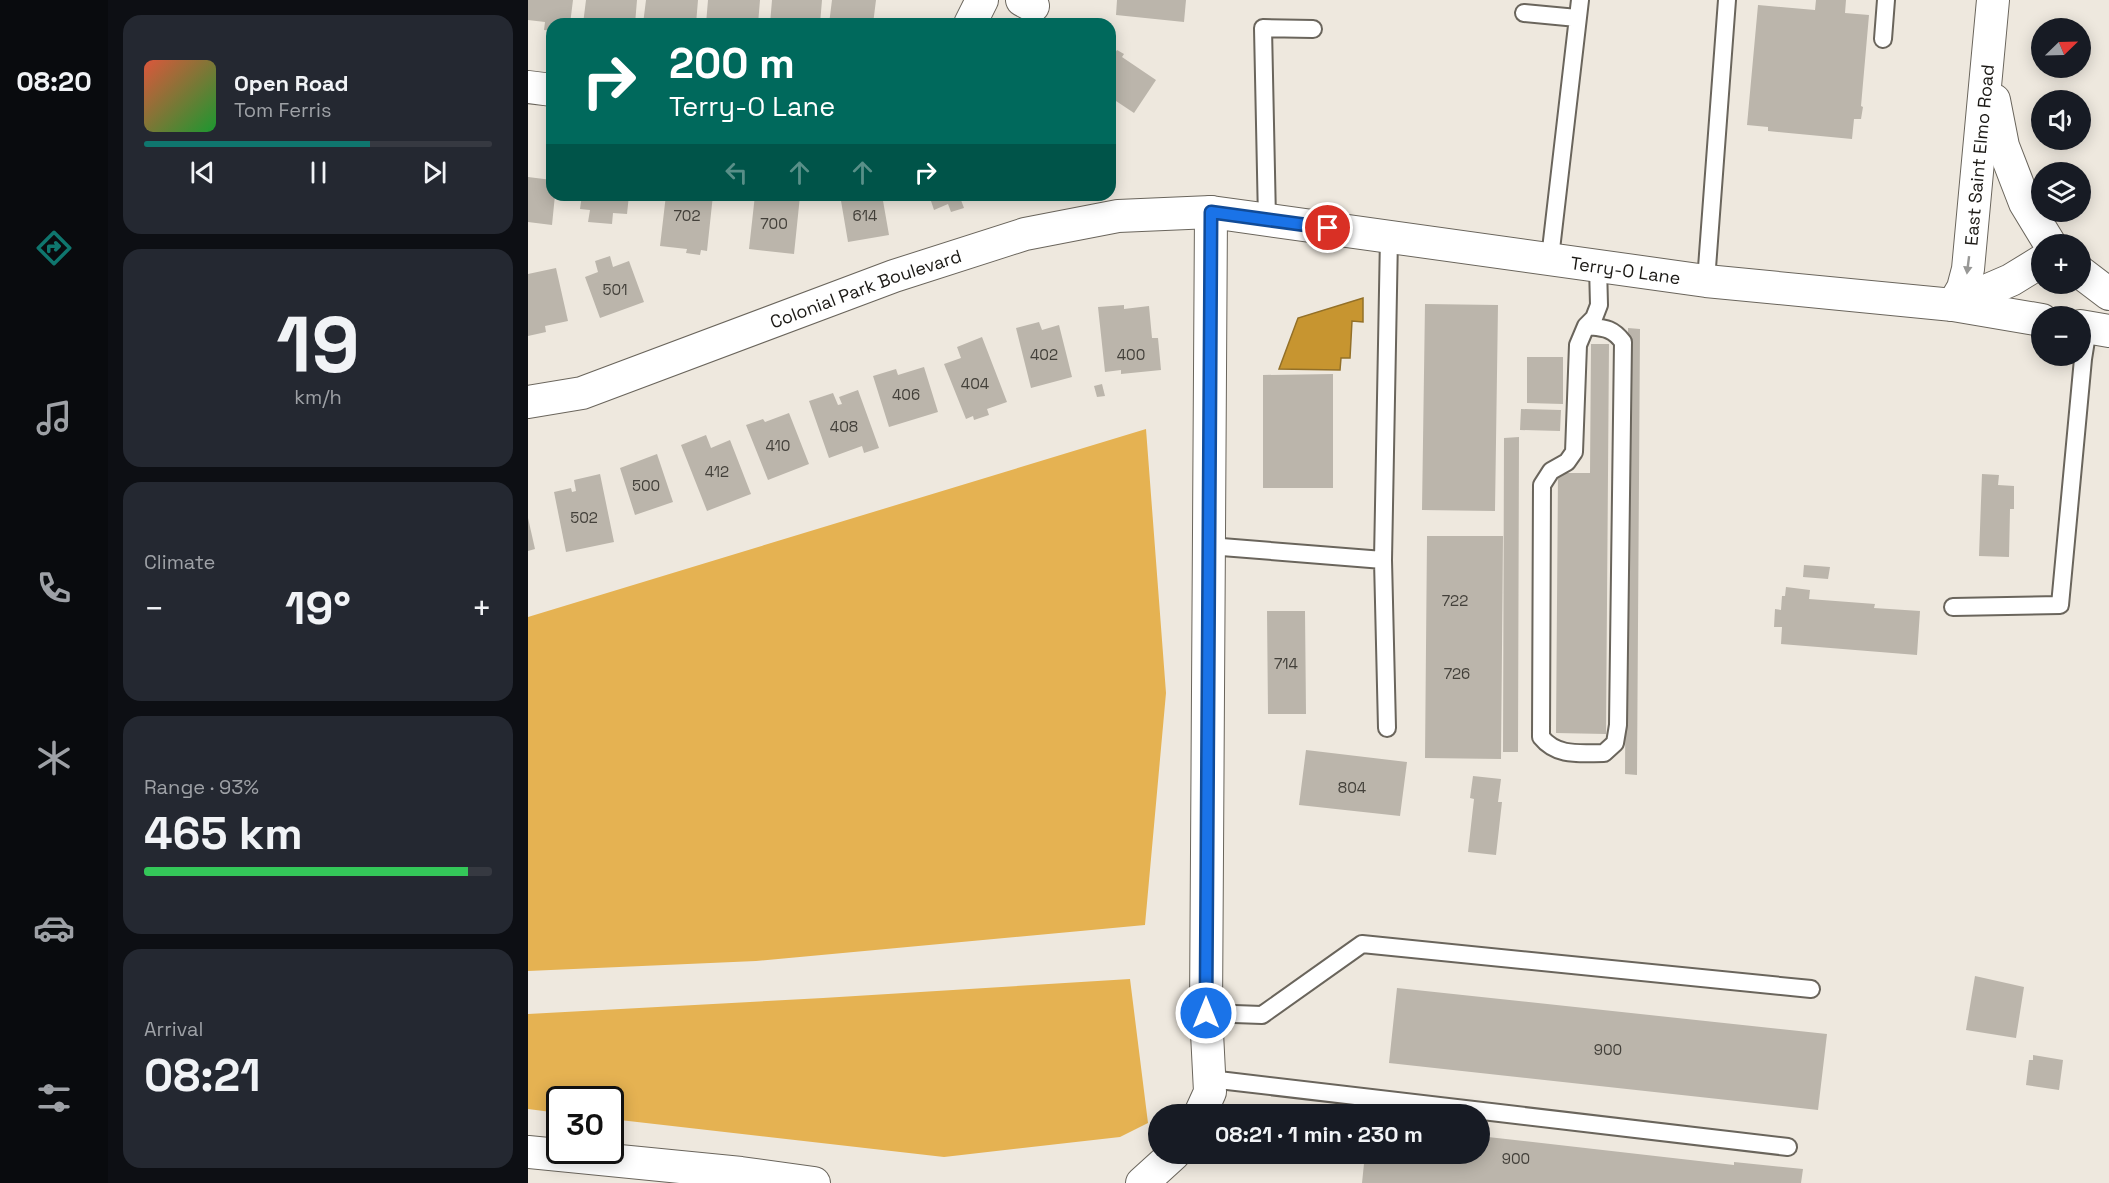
<!DOCTYPE html>
<html lang="en">
<head>
<meta charset="utf-8">
<style>
	:root { --surface:#171b24; --page:#242831; --text:#f1f3f6; --muted:#9ea1a6; --line:#363941; --accent:#0f766e }
	body { margin:0; font-family:"Space Grotesk",sans-serif; background:var(--page); color:var(--text); height:100vh; display:flex; flex-direction:column; font-size:22px; white-space:nowrap }
	* { box-sizing:border-box; margin:0 }
	p { font-size:20px; color:var(--muted) }
	.icon { flex:none; width:33px; height:33px; fill:none; stroke:currentColor; stroke-width:2; stroke-linecap:round; stroke-linejoin:round }
	.map { position:relative; flex:1; overflow:hidden }
	.details { display:flex; flex-direction:column; gap:15px; padding:15px; background:#0d0f14; width:420px }
	.details>* { flex:none }
	.banner { position:absolute; left:18px; top:18px; width:570px; height:183px; border-radius:18px; box-shadow:0 3px 15px #0003; background:#00695c; color:#fff; overflow:hidden }
	.needle { width:39px; rotate:67deg }
	.buttons { position:absolute; left:1503px; top:18px; display:grid; gap:12px }
	.buttons a { display:grid; place-items:center; width:60px; height:60px; border-radius:50%; background:var(--surface); box-shadow:0 3px 15px #0003; font-size:30px }
	.speed { position:absolute; left:18px; top:1086px; display:flex; gap:12px; font-size:30px; font-weight:700; text-align:center }
	.speed>* { display:grid; place-content:center; width:78px; height:78px; border-radius:50%; background:var(--surface); box-shadow:0 3px 15px #0003; line-height:1 }
	.speed .limit { border:3px solid #111; border-radius:9px; background:#fff; color:#111 }
	.pin { position:absolute; display:grid; place-items:center; width:51px; height:51px; color:#fff; margin:-26px; border:3px solid #fff; border-radius:50%; box-shadow:0 2px 6px #0007 }
	.me { position:absolute; width:66px; margin:-33px; rotate:0deg; stroke-linejoin:round; filter:drop-shadow(0 0 4px #0008) }
	.turn { display:flex; align-items:center; gap:21px; height:126px; padding:0 24px; font-size:27px }
	.turn .icon { width:78px; height:78px; stroke-width:2.5 }
	.turn b { display:block; font-size:42px; line-height:51px }
	.lanes { display:flex; align-items:center; height:57px; padding:0 24px; background:#0003; justify-content:center; gap:30px; direction:ltr }
	.lanes .off { opacity:.35 }
	.big { font-size:45px; font-weight:600; line-height:1.1 }
	.details .tile { flex:1; display:flex; flex-direction:column; justify-content:center; gap:9px; min-width:0; padding:0 21px; border-radius:18px; background:var(--page) }
	.details .dial { align-items:center; gap:0 }
	.dial b { font-size:78px; line-height:1 }
	.song { display:flex; align-items:center; gap:18px }
	.cover { width:72px; height:72px; border-radius:9px; background:linear-gradient(135deg,hsl(10 70% 55%),hsl(130 70% 35%)) }
	.played { height:6px; border-radius:3px; background:linear-gradient(90deg,var(--accent) 65%,var(--line) 65%) }
	.keys { display:flex; justify-content:space-around; direction:ltr }
	.heat { display:flex; justify-content:space-between; align-items:center; font-size:33px; direction:ltr }
	.charge { height:9px; border-radius:4px; background:linear-gradient(90deg,#34c759 93%,var(--line) 0) }
	.trip { position:absolute; left:620px; top:1104px; width:342px; height:60px; border-radius:30px; background:var(--surface); box-shadow:0 3px 15px #0003; font-weight:600; line-height:60px; text-align:center }
	main { display:flex; flex:1; min-height:0 }
	.tabs { display:flex; flex-direction:column; width:108px; justify-content:space-around; align-items:center; background:#090b0e; color:var(--muted) }
	.tabs .icon { width:42px; height:42px }
	.tabs .current { color:var(--accent) }
	.tabs b { font-size:27px; color:var(--text) }
	.map>svg:first-child { display:block }
</style>
</head>
<body>
<main>
<nav class="tabs">
<b>08:20</b>
<svg class="icon current" aria-label="directions" viewBox="0 0 24 24"><path d="M12 3l9 9-9 9-9-9zM9 14v-3h6M13 9l2 2-2 2"/></svg>
<svg class="icon" aria-label="music" viewBox="0 0 24 24"><path d="M9 18V5l10-2v13"/><circle cx="6" cy="18" r="3"/><circle cx="16" cy="16" r="3"/></svg>
<svg class="icon" aria-label="phone" viewBox="0 0 24 24"><path d="M5 4h4l2 5-3 2q2 4 5 5l2-3 5 2v4C11 20 4 13 5 4z"/></svg>
<svg class="icon" aria-label="climate" viewBox="0 0 24 24"><path d="M12 3v18M4 7l16 10M4 17L20 7"/></svg>
<svg class="icon" aria-label="car" viewBox="0 0 24 24"><path d="M5 17H2v-5l4-1 3-4h7l3 4 3 1v5h-3M9 17h6M6 11h13"/><circle cx="7" cy="17" r="2"/><circle cx="17" cy="17" r="2"/></svg>
<svg class="icon" aria-label="filters" viewBox="0 0 24 24"><path d="M4 7h16M4 17h16"/><circle cx="9" cy="7" r="2"/><circle cx="15" cy="17" r="2"/></svg>
</nav>
<section class="details">
<div class="tile">
<div class="song"><i class="cover"></i><div><b>Open Road</b><p>Tom Ferris</p></div></div>
<div class="played"></div>
<div class="keys"><svg class="icon" aria-label="previous" viewBox="0 0 24 24"><path d="M18 5L8 12l10 7zM5 5v14"/></svg><svg class="icon" aria-label="pause" viewBox="0 0 24 24"><path d="M8 5v14M16 5v14"/></svg><svg class="icon" aria-label="next" viewBox="0 0 24 24"><path d="M6 5l10 7-10 7zM19 5v14"/></svg></div>
</div>
<div class="tile dial"><b>19</b><p>km/h</p></div>
<div class="tile"><p>Climate</p>
<div class="heat"><a>−</a><b class="big">19°</b><a>+</a></div>
</div>
<div class="tile"><p>Range · 93%</p><b class="big">465 km</b><div class="charge"></div></div>
<div class="tile"><p>Arrival</p><b class="big">08:21</b></div>
</section>
<div class="map">
<svg width="1581" height="1183" viewBox="0 0 1581 1183">
	<rect width="100%" height="100%" fill="#eee8de"/>
	<path fill="#e5b252" d="M 618,429 L 638,693 L 617,925 L 228,961 L 0,971 L 0,617 Z
		M 602,979 L 620,1123 L 592,1137 L 416,1157 L 83,1119 L 82,1100 L 32,1100 L 31,1113 L 0,1109 L 0,1014 L 295,998 Z"/>
	<path fill="#c79530" stroke="#937028" stroke-width="1.5" d="M 835,298 L 835,322 L 824,321 L 822,358 L 813,358 L 812,370 L 751,369 L 770,318 Z"/>
	<path fill="#bbb5ab" d="M 0,0 L 45,0 L 42,24 L 24,24 L 24,31 L 16,30 L 17,22 L 0,20 Z
		M 58,0 L 109,0 L 107,24 L 55,24 Z
		M 118,0 L 170,0 L 168,24 L 115,24 Z
		M 180,0 L 232,0 L 230,24 L 178,24 Z
		M 244,0 L 294,0 L 292,24 L 242,24 Z
		M 304,0 L 348,0 L 345,24 L 301,24 Z
		M 589,0 L 658,0 L 656,22 L 588,15 Z
		M 1288,0 L 1318,0 L 1317,13 L 1341,15 L 1333,106 L 1335,107 L 1333,119 L 1326,119 L 1324,139 L 1240,131 L 1240,127 L 1219,125 L 1230,5 L 1287,10 Z
		M 589,50 L 596,54 L 594,57 L 628,80 L 606,113 L 582,97 L 582,61 Z
		M 0,177 L 24,180 L 24,195 L 27,195 L 24,225 L 0,222 Z
		M 54,195 L 101,195 L 99,214 L 85,213 L 84,224 L 60,222 L 62,210 L 52,209 Z
		M 138,195 L 185,195 L 179,251 L 173,250 L 172,255 L 158,253 L 159,249 L 132,246 Z
		M 227,195 L 253,198 L 253,195 L 272,196 L 266,254 L 221,249 Z
		M 312,195 L 354,195 L 361,235 L 320,242 Z
		M 401,195 L 447,195 L 433,200 L 436,208 L 423,212 L 420,204 L 406,210 Z
		M 82,256 L 85,267 L 101,261 L 116,302 L 72,318 L 57,277 L 70,272 L 67,261 Z
		M 28,268 L 40,321 L 17,326 L 18,332 L 0,336 L 0,274 Z
		M 897,304 L 970,305 L 967,511 L 894,510 Z
		M 596,305 L 596,309 L 621,306 L 624,338 L 630,338 L 633,370 L 593,374 L 593,370 L 577,372 L 570,307 Z
		M 511,322 L 514,330 L 531,325 L 544,377 L 503,388 L 488,328 Z
		M 1100,328 L 1112,329 L 1109,775 L 1097,774 Z
		M 454,337 L 479,402 L 459,409 L 461,415 L 446,420 L 445,416 L 438,419 L 416,364 L 433,358 L 429,347 Z
		M 1063,344 L 1081,344 L 1078,734 L 1028,733 L 1030,473 L 1062,473 Z
		M 999,357 L 1035,357 L 1035,404 L 999,403 Z
		M 396,367 L 410,412 L 361,427 L 345,376 L 368,369 L 370,375 Z
		M 805,374 L 805,488 L 735,488 L 735,375 Z
		M 574,384 L 577,396 L 569,397 L 566,386 Z
		M 330,390 L 351,448 L 336,453 L 334,446 L 301,458 L 281,401 L 305,393 L 310,405 L 314,404 L 311,397 Z
		M 993,409 L 1033,410 L 1032,431 L 992,430 Z
		M 261,413 L 281,464 L 240,480 L 218,425 L 235,419 L 237,422 Z
		M 178,435 L 183,448 L 202,440 L 223,494 L 179,511 L 153,445 Z
		M 991,437 L 990,752 L 975,752 L 976,438 Z
		M 129,454 L 145,502 L 107,515 L 92,468 Z
		M 72,474 L 86,542 L 38,552 L 26,492 L 43,488 L 44,492 L 48,491 L 46,480 Z
		M 1454,474 L 1471,475 L 1470,485 L 1486,486 L 1486,509 L 1482,509 L 1481,557 L 1451,556 Z
		M 0,518 L 7,549 L 0,551 Z
		M 899,536 L 975,536 L 973,759 L 897,758 Z
		M 1276,565 L 1302,567 L 1300,579 L 1275,577 Z
		M 1258,587 L 1282,590 L 1281,599 L 1347,604 L 1346,608 L 1392,611 L 1389,655 L 1253,644 L 1254,627 L 1246,627 L 1247,609 L 1253,610 L 1254,596 L 1257,596 Z
		M 739,611 L 777,611 L 778,714 L 740,714 Z
		M 778,750 L 879,762 L 872,816 L 771,805 Z
		M 945,776 L 973,779 L 970,802 L 974,802 L 968,855 L 940,852 L 946,799 L 942,798 Z
		M 1447,976 L 1496,987 L 1488,1038 L 1438,1030 Z
		M 869,988 L 1299,1034 L 1290,1110 L 861,1063 Z
		M 1505,1055 L 1535,1060 L 1531,1090 L 1498,1085 L 1501,1060 L 1505,1060 Z
		M 951,1136 L 1206,1165 L 1206,1162 L 1275,1169 L 1273,1183 L 834,1183 L 837,1154 L 951,1154 Z"/>
	<g fill="none" stroke-linecap="round" stroke-linejoin="round">
		<defs>
			<path id="service" d="M 996,13 L 1049,18
				M 1355,39 L 1358,0
				M 739,220 L 735,28 L 785,29
				M 1022,258 L 1052,0
				M 1178,281 L 1199,0
				M 1058,326 C 1075,328 1084,327 1095,342 L 1090,725 L 1087,743 L 1076,753 C 1052,753 1029,757 1013,737 L 1014,485 L 1023,471 L 1039,462 L 1046,452 L 1050,345 L 1058,326 L 1066,318 L 1071,305 L 1070,266
				M 681,546 L 855,560 L 861,237
				M 855,560 L 859,728
				M 1425,607 L 1532,605 L 1555,359 L 1560,328
				M 678,1013 L 734,1015 L 834,944 L 1283,989
				M 682,1079 L 1260,1147"/>
			<g id="minor">
				<path d="M 494,0 L 505,6"/>
				<path d="M 442,24 L 454,0"/>
				<path d="M 0,87 L 24,90"/>
				<path d="M 1466,100 L 1475,146 L 1497,203 L 1522,244"/>
				<path d="M 1552,272 L 1581,294"/>
				<path id="s1" d="M 1425,305 L 1435,288 L 1440,269 L 1465,0"/>
				<path d="M 1425,305 L 1483,280 L 1514,261"/>
				<path d="M 1552,326 L 1581,331"/>
				<path id="s2" d="M 0,402 L 54,393 L 366,276 L 497,234 L 590,216 L 683,212 L 1178,281 L 1425,305 L 1514,320"/>
				<path d="M 672,1114 L 682,1092 L 678,1013 L 683,212"/>
				<path d="M 0,1152 L 213,1173 L 286,1183"/>
				<path d="M 614,1183 L 646,1154"/>
			</g>
		</defs>
		<use href="#service" stroke="#6a655c" stroke-width="20"/>
		<use href="#minor" stroke="#6a655c" stroke-width="34"/>
		<use href="#service" stroke="#fff" stroke-width="16"/>
		<use href="#minor" stroke="#fff" stroke-width="32"/>
	</g>
	<defs><path id="oneway-solid" d="M-6-.8H1V-3.2L6.5 0L1 3.2V.8H-6Z" transform="scale(1.5)"/></defs>
	<use fill="#989896" href="#oneway-solid" transform="translate(1440 265) rotate(97)"/>
	<g fill="none" stroke-linecap="round" stroke-linejoin="round">
		<defs>
			<path id="route" d="M 678,1013 L 683,212 L 800,228"/>
		</defs>
		<use href="#route" stroke="#114b97" stroke-width="15"/>
		<use href="#route" stroke="#1a73e8" stroke-width="10"/>
	</g>
	<g text-anchor="middle" dominant-baseline="central" stroke-width="6" stroke-linejoin="round" paint-order="stroke">
		<g font-size="15" fill="#43403a">
			<text x="159" y="215">702</text>
			<text x="337" y="215">614</text>
			<text x="246" y="223">700</text>
			<text x="87" y="289">501</text>
			<text x="516" y="354">402</text>
			<text x="603" y="354">400</text>
			<text x="447" y="383">404</text>
			<text x="378" y="394">406</text>
			<text x="316" y="426">408</text>
			<text x="250" y="445">410</text>
			<text x="189" y="471">412</text>
			<text x="118" y="485">500</text>
			<text x="56" y="517">502</text>
			<text x="927" y="600">722</text>
			<text x="758" y="663">714</text>
			<text x="929" y="673">726</text>
			<text x="824" y="787">804</text>
			<text x="1080" y="1049">900</text>
			<text x="988" y="1158">900</text>
		</g>
		<g font-size="18" fill="#1b1915" stroke="#fff">
			<text stroke="none"><textPath href="#s1" startOffset="154">East Saint Elmo Road</textPath></text>
			<text stroke="none"><textPath href="#s2" startOffset="1132">Terry-O Lane</textPath></text>
			<text stroke="none"><textPath href="#s2" startOffset="357">Colonial Park Boulevard</textPath></text>
		</g>
	</g>
</svg>
<div class="buttons">
<a><svg class="needle" viewBox="-14 -14 28 28"><path d="M0-13l5 13h-10z" fill="#e53935"/><path d="M0 13l5-13h-10z" fill="#9ea1a6"/></svg></a>
<a><svg class="icon" aria-label="sound" viewBox="0 0 24 24"><path d="M4 9h4l5-4v14l-5-4H4zM17 9q2 3 0 6"/></svg></a>
<a><svg class="icon" aria-label="layers" viewBox="0 0 24 24"><path d="M12 4l9 5-9 5-9-5zM3 14l9 5 9-5"/></svg></a>
<a>+</a>
<a>−</a>
</div>
<div class="speed"><div class="limit">30</div></div>
<div class="pin" style="left:800px;top:228px;background:#d93025"><svg class="icon" aria-label="arrive" viewBox="0 0 24 24"><path d="M6 21V4h12l-3 4 3 4H6"/></svg></div>
<svg class="me" style="left:678px;top:1013px" viewBox="-20 -20 40 40"><circle r="17" fill="#1a73e8" stroke="#fff" stroke-width="3"/><path d="M0-11L8 9 0 5-8 9z" fill="#fff"/></svg>
<div class="trip">08:21 · 1 min · 230 m</div>
<div class="banner">
<div class="turn"><svg class="icon" aria-label="right" viewBox="0 0 24 24"><path d="M7 20v-9h11M14 6l5 5-5 5"/></svg><div><b>200 m</b>Terry-O Lane</div></div>
<div class="lanes"><svg class="icon off" aria-label="left" viewBox="0 0 24 24"><path d="M17 20v-9H6M10 6l-5 5 5 5"/></svg><svg class="icon off" aria-label="ahead" viewBox="0 0 24 24"><path d="M12 20V5M6 11l6-6 6 6"/></svg><svg class="icon off" aria-label="ahead" viewBox="0 0 24 24"><path d="M12 20V5M6 11l6-6 6 6"/></svg><svg class="icon" aria-label="right" viewBox="0 0 24 24"><path d="M7 20v-9h11M14 6l5 5-5 5"/></svg></div>
</div>
</div>
</main>
</body>
</html>
